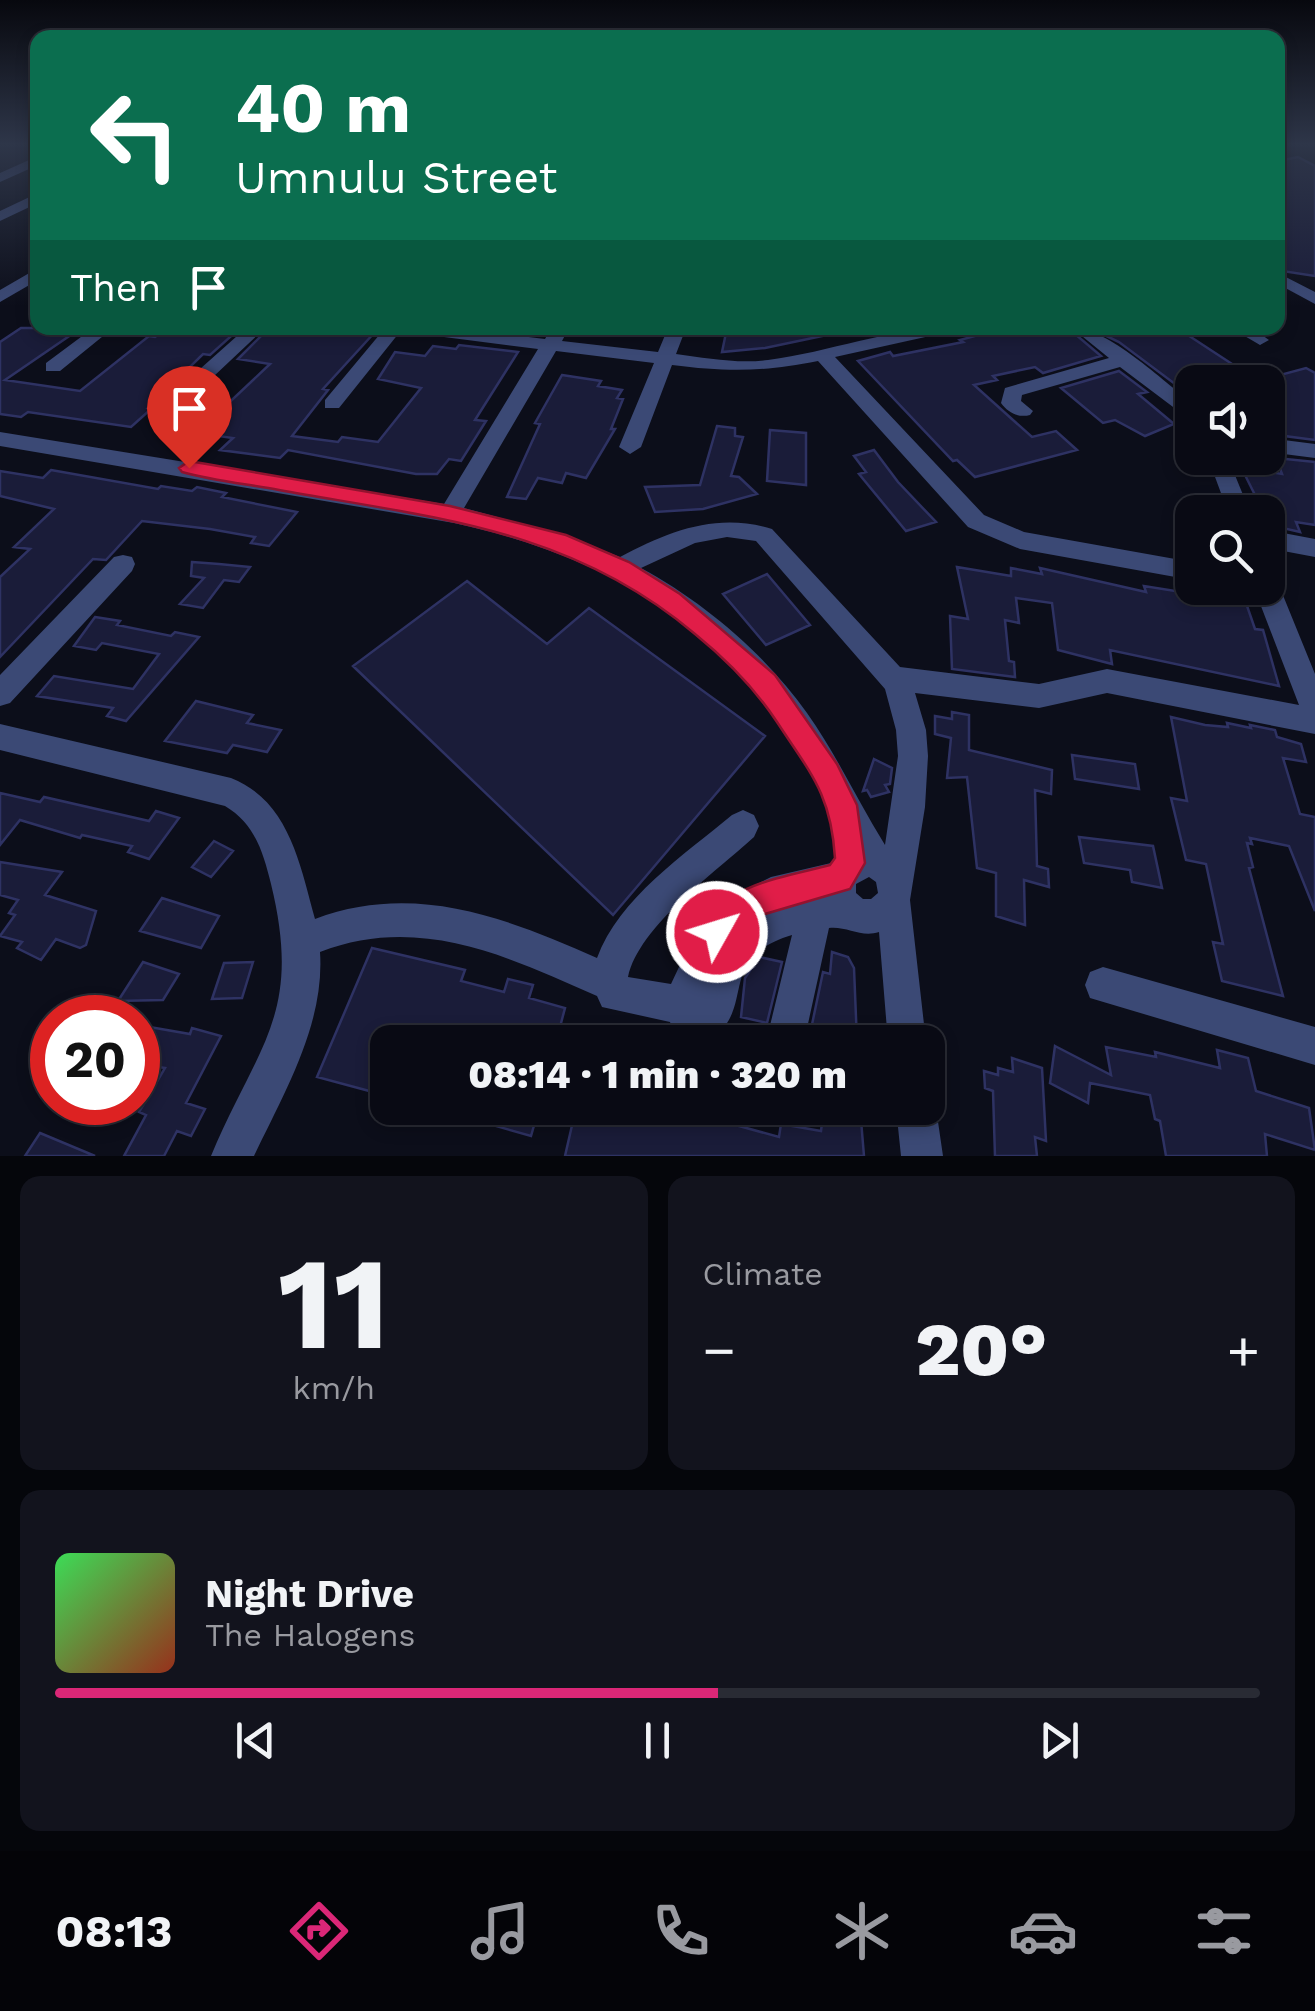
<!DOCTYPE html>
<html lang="en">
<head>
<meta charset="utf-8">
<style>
	:root { --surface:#090a14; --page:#12131d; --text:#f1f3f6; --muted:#999aa0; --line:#292b34; --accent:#db2777 }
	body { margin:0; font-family:"Work Sans",sans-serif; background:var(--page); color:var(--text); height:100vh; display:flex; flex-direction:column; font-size:38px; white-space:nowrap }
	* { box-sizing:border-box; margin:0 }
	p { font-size:32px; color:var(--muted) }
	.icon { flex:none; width:55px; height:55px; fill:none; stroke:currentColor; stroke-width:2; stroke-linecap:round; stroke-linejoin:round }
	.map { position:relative; height:1156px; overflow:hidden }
	.side { display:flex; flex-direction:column; gap:20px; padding:20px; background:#05060b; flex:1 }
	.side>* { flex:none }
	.banner { position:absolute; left:30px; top:30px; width:1255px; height:305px; border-radius:20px; box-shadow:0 5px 15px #0003,0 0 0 2px var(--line); background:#0b6e4f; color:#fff; overflow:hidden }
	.buttons { position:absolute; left:1175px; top:365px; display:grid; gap:20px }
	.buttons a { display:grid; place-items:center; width:110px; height:110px; border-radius:20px; background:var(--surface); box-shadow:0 5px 15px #0003,0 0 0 2px var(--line); font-size:50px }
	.speed { position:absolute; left:30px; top:995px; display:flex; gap:20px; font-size:50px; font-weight:700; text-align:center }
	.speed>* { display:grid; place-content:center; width:130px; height:130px; border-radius:50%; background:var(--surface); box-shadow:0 5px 15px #0003,0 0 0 2px var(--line); line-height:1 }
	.speed .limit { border:15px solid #d22; background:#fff; color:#111 }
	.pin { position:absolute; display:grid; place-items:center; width:85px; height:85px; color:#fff; margin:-102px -42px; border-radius:50% 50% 50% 0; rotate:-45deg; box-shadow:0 0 10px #0007 }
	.pin .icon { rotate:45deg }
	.me { position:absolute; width:110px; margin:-55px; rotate:51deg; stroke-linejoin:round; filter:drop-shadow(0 0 8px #0008) }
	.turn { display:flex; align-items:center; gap:35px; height:210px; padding:0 40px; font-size:45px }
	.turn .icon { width:130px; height:130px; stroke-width:2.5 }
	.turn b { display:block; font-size:70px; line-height:85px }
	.then { display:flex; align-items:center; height:95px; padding:0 40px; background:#0003; gap:20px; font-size:38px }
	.big { font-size:75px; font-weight:800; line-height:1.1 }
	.side .widget { flex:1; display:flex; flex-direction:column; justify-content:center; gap:15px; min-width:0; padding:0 35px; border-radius:20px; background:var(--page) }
	.side .dial { align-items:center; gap:0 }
	.dial b { font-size:130px; line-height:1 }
	.song { display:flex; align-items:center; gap:30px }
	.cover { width:120px; height:120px; border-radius:15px; background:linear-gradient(135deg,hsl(130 70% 55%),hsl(10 70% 35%)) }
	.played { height:10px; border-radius:5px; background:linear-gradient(90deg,var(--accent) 55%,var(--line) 55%) }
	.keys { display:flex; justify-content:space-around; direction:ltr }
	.heat { display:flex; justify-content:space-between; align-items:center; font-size:55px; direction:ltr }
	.side .tiles { flex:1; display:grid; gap:20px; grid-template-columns:1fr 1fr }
	.widget:last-child { grid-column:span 2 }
	.trip { position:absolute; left:370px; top:1025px; width:575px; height:100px; border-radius:20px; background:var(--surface); box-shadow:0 5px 15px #0003,0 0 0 2px var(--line); font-weight:800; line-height:100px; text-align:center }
	.tabs { display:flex; height:160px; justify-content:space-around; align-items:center; background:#040408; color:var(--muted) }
	.tabs .icon { width:70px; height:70px }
	.tabs .current { color:var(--accent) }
	.tabs b { font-size:45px; color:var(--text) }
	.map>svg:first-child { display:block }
</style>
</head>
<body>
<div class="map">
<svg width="1315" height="1156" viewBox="0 0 1315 1156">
	<rect width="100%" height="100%" fill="#0c0e1a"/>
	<path fill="#1a1c39" stroke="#2e3263" stroke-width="2.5" d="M 1298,157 L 1315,166 L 1315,276 L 1282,271 L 1278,249 L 1278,161 Z
		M 21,328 L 81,328 L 5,380 L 80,391 L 149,336 L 155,337 L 167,328 L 238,330 L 210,355 L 203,354 L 148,408 L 216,415 L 270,364 L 238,359 L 269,328 L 339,335 L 346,328 L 375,332 L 323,389 L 328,390 L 292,436 L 338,442 L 342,437 L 378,442 L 421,388 L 378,379 L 395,352 L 425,356 L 433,346 L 456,349 L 459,345 L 518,352 L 475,420 L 486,421 L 461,461 L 449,459 L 437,474 L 416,474 L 288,450 L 280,458 L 220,450 L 233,438 L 183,431 L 178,435 L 164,433 L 151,409 L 131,427 L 28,412 L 21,417 L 0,414 L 0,342 Z
		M 727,328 L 826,328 L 827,335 L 765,348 L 722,352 Z
		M 965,328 L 1068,328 L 1101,356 L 1043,373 L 1035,367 L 993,376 L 997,380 L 974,385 L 1032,437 L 1056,431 L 1077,450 L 975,477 L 957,460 L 953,461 L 858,361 L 890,352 L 893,356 L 963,342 L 960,340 L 975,336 Z
		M 1090,328 L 1177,328 L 1258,381 L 1306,368 L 1315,373 L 1315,440 L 1269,434 L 1268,382 L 1188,381 L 1175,384 L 1119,342 Z
		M 1119,371 L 1147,392 L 1138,394 L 1174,424 L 1145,436 L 1115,420 L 1103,423 L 1061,388 Z
		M 562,375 L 601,381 L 598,386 L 622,390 L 617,398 L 623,399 L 611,429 L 615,429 L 586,478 L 566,473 L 562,483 L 538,478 L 526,499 L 507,497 L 540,424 L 535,423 Z
		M 717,426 L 735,428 L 735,436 L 743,437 L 731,476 L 739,477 L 757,494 L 703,509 L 655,512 L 645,487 L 700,485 Z
		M 770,430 L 806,433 L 806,485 L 767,481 Z
		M 874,450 L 898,482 L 936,522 L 906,531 L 859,474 L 866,472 L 854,456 Z
		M 1276,458 L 1315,462 L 1315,525 L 1296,522 L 1300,532 L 1278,527 L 1276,522 L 1268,521 L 1241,467 L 1282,474 Z
		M 51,470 L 158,489 L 161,486 L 192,491 L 197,487 L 226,493 L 222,497 L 297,512 L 269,546 L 251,543 L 255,537 L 210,529 L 142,521 L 106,560 L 93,559 L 0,657 L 0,577 L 30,549 L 14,547 L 54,509 L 0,496 L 0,471 L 43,478 Z
		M 192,562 L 219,564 L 250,567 L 239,582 L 224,580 L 203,608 L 180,604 L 204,578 L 191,576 Z
		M 957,567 L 1011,576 L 1011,568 L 1042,574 L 1040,568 L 1146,592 L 1144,586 L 1213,597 L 1212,592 L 1245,600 L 1255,629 L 1263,630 L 1279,686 L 1110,650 L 1112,664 L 1058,650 L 1052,603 L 1016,598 L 1019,623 L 1005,620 L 1009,661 L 1014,662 L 1015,677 L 952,669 L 950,616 L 968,619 Z
		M 767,574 L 810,625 L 766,645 L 723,594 Z
		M 467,581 L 547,644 L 589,608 L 765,736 L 613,915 L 353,666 Z
		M 95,617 L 120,621 L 117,625 L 171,636 L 175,632 L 199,637 L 126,721 L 107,716 L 113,708 L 37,696 L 54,676 L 133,689 L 159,654 L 102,643 L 96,650 L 74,646 Z
		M 196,701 L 253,715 L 247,723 L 281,730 L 267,752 L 233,745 L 227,753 L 165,741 Z
		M 952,712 L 969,715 L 969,750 L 1052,770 L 1051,794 L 1035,790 L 1037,866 L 1048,869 L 1049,887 L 1024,880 L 1025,925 L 996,916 L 996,873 L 977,868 L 967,777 L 947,778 L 951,738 L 935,734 L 935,716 L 952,719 Z
		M 1171,717 L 1205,725 L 1228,727 L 1227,723 L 1251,728 L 1250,725 L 1275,730 L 1277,737 L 1301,744 L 1306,762 L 1283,758 L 1300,814 L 1315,817 L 1315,911 L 1289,846 L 1250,838 L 1252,844 L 1247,843 L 1253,867 L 1249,868 L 1283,996 L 1222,981 L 1213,942 L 1223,944 L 1206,864 L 1186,860 L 1171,798 L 1187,801 Z
		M 1072,755 L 1135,764 L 1139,789 L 1075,779 Z
		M 874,759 L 892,768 L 890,784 L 885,785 L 889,792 L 871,797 L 867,790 L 863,791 Z
		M 0,793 L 40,802 L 44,797 L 149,821 L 156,811 L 179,818 L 149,859 L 128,852 L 132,846 L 82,835 L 80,838 L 20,820 L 0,845 Z
		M 1079,837 L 1153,846 L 1162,888 L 1132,882 L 1130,870 L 1084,863 Z
		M 214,841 L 233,851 L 211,877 L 192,867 Z
		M 0,862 L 62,872 L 45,895 L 96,911 L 86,945 L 80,948 L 56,939 L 41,960 L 17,948 L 22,942 L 0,936 L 15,915 L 9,913 L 18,900 L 0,895 Z
		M 162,898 L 219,916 L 201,948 L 140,931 Z
		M 372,948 L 465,970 L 461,981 L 504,992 L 508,979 L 533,985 L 529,998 L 565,1008 L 556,1042 L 388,1042 L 388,1096 L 317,1077 Z
		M 832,952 L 848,957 L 854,968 L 857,1042 L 826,1042 L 826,1039 L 810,1034 L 823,972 L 830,974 Z
		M 759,957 L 782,962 L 767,1023 L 741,1017 L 745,978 Z
		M 143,962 L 179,974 L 163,1000 L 118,1001 Z
		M 253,962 L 242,998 L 212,999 L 224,963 Z
		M 138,1025 L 190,1034 L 192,1028 L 221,1036 L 186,1103 L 205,1109 L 191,1136 L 177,1131 L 164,1156 L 124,1156 L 146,1115 L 139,1112 L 165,1068 L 138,1064 Z
		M 1055,1046 L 1111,1075 L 1106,1047 L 1156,1057 L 1155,1052 L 1220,1068 L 1217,1050 L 1248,1058 L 1256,1091 L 1309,1108 L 1315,1150 L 1265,1134 L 1267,1156 L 1166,1156 L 1160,1121 L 1155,1119 L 1150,1095 L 1090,1083 L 1088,1103 L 1050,1083 Z
		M 1012,1058 L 1042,1068 L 1046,1141 L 1035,1137 L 1037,1156 L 995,1156 L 993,1091 L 985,1088 L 984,1071 L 998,1075 L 998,1068 L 1013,1072 Z
		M 448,1108 L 539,1108 L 531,1136 L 447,1112 Z
		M 576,1108 L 674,1108 L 779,1137 L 781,1124 L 821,1131 L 824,1108 L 860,1108 L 864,1156 L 565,1156 Z
		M 40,1133 L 95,1156 L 25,1156 Z"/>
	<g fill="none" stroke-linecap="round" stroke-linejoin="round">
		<path fill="#3b4975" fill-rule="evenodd" d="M 38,156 L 38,165 L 0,182 L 0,173 Z
			M 38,193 L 38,203 L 0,221 L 0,211 Z
			M 38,268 L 38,280 L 0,302 L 0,290 Z
			M 1278,273 L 1315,292 L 1315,304 L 1278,284 Z
			M 93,328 L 113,328 L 60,371 L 46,371 L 46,363 Z
			M 246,328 L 265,328 L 196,393 L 182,393 L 182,385 Z
			M 385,328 L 403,328 L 339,408 L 325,408 L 325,400 Z
			M 404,328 L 453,328 L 545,339 L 551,328 L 569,328 L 562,341 L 658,352 L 668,328 L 686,328 L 676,354 C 706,358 738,364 768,360 C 830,352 888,328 951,328 L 948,332 L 835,357 L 984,515 L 1024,532 L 1192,562 L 1192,580 L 1020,549 L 968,527 L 818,361 C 763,372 727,372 672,365 L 641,447 L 630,454 L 619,447 L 654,363 L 556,351 L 464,508 L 564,535 L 620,557 C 669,531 717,512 772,529 L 900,667 L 1039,684 L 1107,669 L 1299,705 L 1254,588 L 1268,588 L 1268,578 L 1276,581 L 1280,588 L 1315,674 L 1315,734 L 1107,693 L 1039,708 L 915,693 L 926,730 L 928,756 L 925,807 L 910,900 L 926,1042 L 888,1042 L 879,932 C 861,938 847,926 829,928 L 804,1042 L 766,1042 L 792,935 C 720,957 752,999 720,1032 L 724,1042 L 678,1042 L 670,1022 L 602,1007 L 597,996 C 507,956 419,914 320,952 C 325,1024 284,1093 254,1156 L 211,1156 C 258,1044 303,1015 271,884 C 263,852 255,824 225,806 L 0,750 L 0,724 L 231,778 C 289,801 300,864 315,919 C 414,882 505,917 597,958 C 619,898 684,855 732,815 L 743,810 L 754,815 L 759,826 L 754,837 C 716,872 639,926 628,977 L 671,984 L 694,935 L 723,901 L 771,877 L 831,863 L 851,849 C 829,808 810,766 784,728 C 704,612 588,552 454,523 L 0,446 L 0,432 L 444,504 L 538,349 L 413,333 ZM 727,537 L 756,541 L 885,689 L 896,730 L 898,756 L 885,845 C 858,802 837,755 807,713 C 766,655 704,602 641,568 L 695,543 ZM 869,877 L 876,882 L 878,893 L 871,899 L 863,899 L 856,893 L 856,884 Z
			M 1072,328 C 1106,326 1163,381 1192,403 L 1192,418 L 1185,416 L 1120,367 L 1022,395 L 1021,401 L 1033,411 L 1030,415 C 1019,418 1008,413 1001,403 L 1005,388 L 1109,358 Z
			M 1231,328 L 1252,328 L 1269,340 L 1260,345 Z
			M 1268,438 L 1315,444 L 1315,458 L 1268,452 Z
			M 1208,458 L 1228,458 L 1250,512 L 1228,512 Z
			M 1268,530 L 1315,539 L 1315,557 L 1268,548 Z
			M 123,555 L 132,557 L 135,564 L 132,571 L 10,703 L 0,706 L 0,675 L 114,557 Z
			M 1103,967 L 1315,1027 L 1315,1065 L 1090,998 L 1085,985 L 1090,972 Z
			M 928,1093 L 936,1108 L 943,1156 L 901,1156 L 896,1108 L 928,1108 Z"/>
	</g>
	<linearGradient id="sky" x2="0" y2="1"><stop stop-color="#07080e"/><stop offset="0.47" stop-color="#2e3649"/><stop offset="1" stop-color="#2e3649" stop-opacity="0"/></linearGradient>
	<rect width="1315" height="306" fill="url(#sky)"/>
	<path fill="#e11d48" stroke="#92132f" stroke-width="2.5" d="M 189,461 L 450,506 L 566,535 L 629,562 L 680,594 L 775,675 L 837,764 L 857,805 L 865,863 L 850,889 L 758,916 L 728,943 L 717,948 L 705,943 L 701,932 C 721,884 785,877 830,865 L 835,858 C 831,794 811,774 777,722 C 754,687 727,660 695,634 C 570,528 434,518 279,490 C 247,484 214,481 182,472 L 179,468 Z"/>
</svg>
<div class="buttons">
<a><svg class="icon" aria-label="sound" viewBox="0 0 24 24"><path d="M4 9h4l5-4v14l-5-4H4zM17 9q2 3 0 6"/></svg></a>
<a><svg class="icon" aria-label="search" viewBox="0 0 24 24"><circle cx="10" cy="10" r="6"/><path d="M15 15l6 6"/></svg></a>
</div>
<div class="speed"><div class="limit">20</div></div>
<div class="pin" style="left:189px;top:468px;background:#d93025"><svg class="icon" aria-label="arrive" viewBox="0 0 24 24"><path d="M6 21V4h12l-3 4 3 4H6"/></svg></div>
<svg class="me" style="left:717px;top:932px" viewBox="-20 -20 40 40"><circle r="17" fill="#e11d48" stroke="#fff" stroke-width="3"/><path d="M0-11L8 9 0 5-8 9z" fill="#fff"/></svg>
<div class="trip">08:14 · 1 min · 320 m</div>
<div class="banner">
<div class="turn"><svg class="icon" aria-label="left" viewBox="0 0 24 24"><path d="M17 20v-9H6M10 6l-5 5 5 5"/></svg><div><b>40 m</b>Umnulu Street</div></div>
<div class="then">Then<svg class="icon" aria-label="arrive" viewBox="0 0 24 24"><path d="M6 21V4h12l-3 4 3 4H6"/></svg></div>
</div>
</div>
<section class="side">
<div class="tiles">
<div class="widget dial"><b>11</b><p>km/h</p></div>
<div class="widget"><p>Climate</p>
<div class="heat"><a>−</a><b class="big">20°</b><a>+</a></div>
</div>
<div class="widget">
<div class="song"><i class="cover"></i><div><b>Night Drive</b><p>The Halogens</p></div></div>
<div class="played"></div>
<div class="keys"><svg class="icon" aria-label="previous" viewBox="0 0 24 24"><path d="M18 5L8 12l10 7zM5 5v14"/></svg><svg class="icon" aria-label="pause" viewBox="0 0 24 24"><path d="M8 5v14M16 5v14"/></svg><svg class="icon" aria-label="next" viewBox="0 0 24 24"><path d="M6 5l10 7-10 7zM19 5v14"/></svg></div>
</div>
</div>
</section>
<nav class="tabs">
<b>08:13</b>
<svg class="icon current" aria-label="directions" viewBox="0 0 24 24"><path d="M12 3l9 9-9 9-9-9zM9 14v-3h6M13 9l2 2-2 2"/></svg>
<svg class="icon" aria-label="music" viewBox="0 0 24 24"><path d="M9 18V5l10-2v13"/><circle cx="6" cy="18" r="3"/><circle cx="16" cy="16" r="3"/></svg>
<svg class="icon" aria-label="phone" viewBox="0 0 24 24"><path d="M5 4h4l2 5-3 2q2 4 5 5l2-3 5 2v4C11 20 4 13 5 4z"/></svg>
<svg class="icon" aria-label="climate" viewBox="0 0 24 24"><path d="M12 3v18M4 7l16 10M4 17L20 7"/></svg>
<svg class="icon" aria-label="car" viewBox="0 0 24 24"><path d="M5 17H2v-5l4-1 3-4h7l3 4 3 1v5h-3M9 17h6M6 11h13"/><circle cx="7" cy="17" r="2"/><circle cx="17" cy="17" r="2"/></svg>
<svg class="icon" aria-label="filters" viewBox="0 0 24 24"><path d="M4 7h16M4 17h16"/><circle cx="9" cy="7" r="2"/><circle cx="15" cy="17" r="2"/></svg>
</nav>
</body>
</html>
